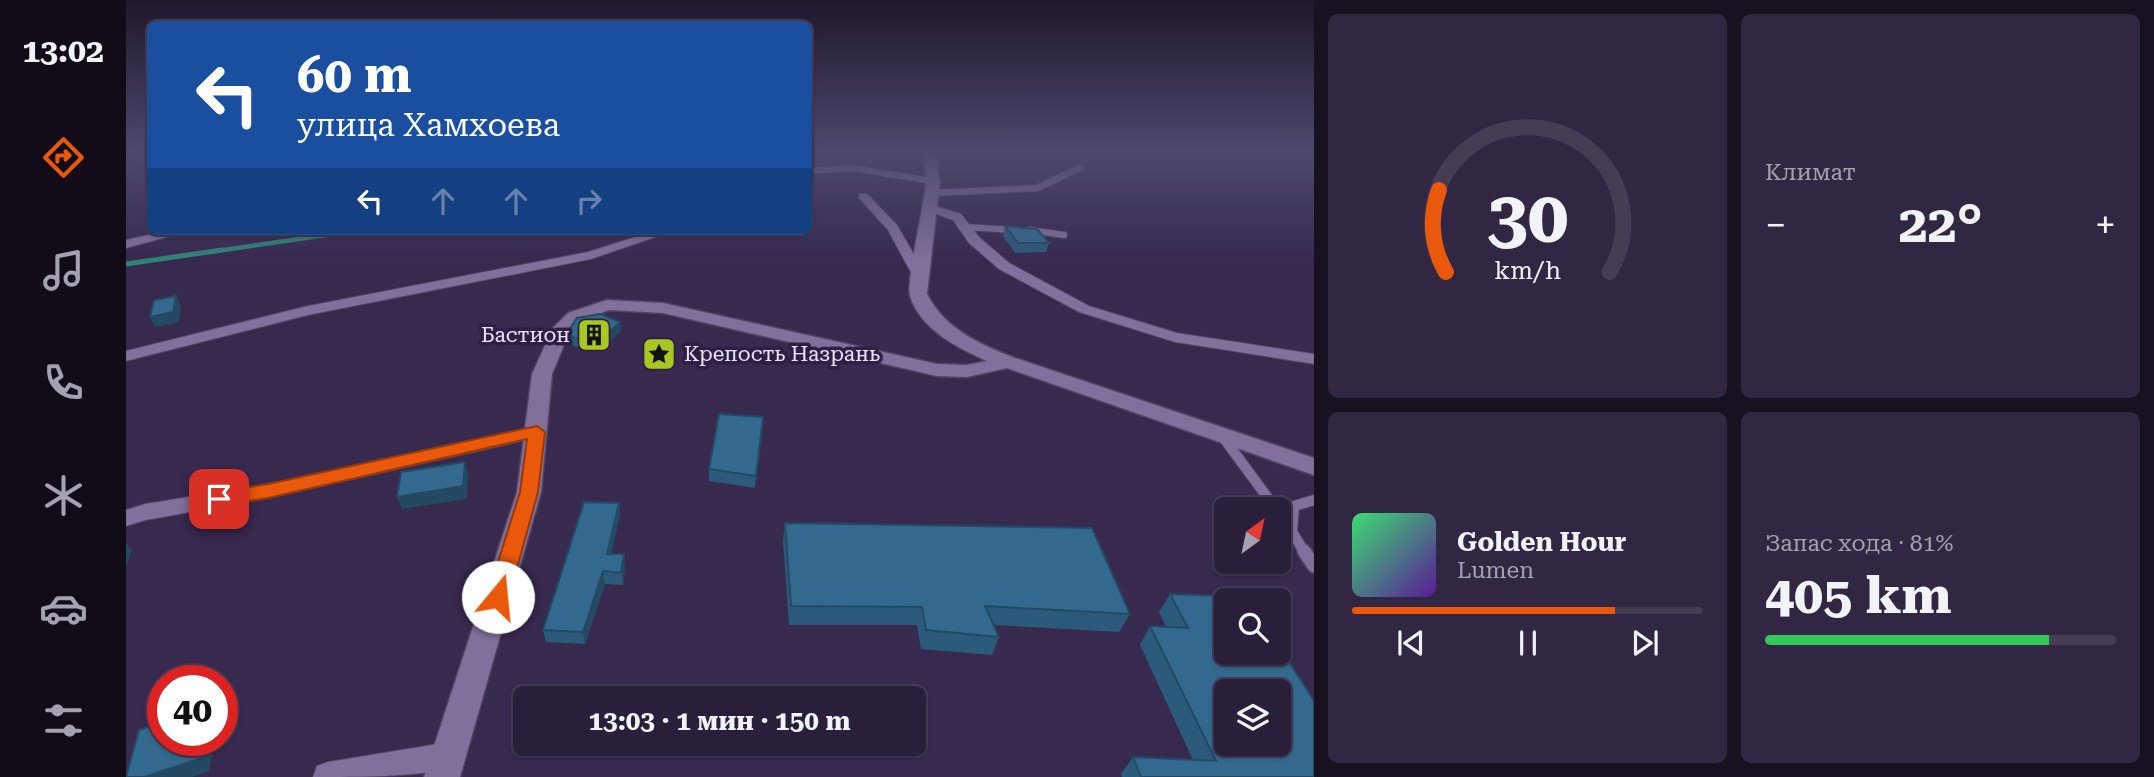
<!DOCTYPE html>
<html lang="ru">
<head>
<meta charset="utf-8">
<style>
	:root { --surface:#2a1f3b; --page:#322742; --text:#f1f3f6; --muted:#a5a2af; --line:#463d55; --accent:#ea580c }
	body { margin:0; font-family:"Roboto Serif",serif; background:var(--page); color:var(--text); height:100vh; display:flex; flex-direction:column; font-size:26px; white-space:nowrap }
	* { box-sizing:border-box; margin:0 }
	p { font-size:23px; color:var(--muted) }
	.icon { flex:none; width:38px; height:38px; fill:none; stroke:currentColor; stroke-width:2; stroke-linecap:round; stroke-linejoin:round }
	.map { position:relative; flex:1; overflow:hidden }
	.drawer { display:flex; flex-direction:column; gap:14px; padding:14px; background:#171120; width:840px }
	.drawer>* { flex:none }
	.banner { position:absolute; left:21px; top:21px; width:665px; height:214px; border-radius:10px; box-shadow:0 2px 5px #0004,0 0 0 2px var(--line); background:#1a4fa0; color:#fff; overflow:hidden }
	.needle { width:46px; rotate:33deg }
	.buttons { position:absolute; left:1088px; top:497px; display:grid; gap:14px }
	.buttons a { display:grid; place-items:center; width:77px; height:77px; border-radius:10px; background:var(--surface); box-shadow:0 2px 5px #0004,0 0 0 2px var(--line); font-size:35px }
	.speed { position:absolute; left:21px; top:665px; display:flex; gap:14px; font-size:35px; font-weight:700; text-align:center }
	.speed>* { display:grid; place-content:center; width:91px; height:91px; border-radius:50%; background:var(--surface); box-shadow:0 2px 5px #0004,0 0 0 2px var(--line); line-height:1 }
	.speed .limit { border:10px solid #d22; background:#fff; color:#111 }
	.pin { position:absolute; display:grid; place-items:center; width:60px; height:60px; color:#fff; margin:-30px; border-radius:14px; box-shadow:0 4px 10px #0006 }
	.me { position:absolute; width:77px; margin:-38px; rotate:17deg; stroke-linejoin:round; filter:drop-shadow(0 0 5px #0008) }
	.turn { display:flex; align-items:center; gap:24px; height:147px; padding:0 35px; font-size:32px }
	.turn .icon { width:91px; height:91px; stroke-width:2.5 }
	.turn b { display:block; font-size:49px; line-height:60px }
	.lanes { display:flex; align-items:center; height:66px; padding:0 35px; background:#0003; justify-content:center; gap:35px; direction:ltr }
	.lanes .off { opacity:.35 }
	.big { font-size:52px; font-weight:700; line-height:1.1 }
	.drawer .card { flex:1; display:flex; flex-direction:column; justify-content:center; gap:10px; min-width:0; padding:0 24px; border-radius:10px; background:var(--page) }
	.drawer .dial { align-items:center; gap:0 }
	.dial svg { height:182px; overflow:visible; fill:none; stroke:var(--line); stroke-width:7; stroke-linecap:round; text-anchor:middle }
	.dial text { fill:var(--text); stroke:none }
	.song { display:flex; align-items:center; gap:21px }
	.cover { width:84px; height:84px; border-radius:10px; background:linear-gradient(135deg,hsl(140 70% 55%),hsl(270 70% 35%)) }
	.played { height:7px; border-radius:4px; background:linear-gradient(90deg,var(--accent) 75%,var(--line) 75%) }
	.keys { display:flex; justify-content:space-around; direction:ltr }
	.heat { display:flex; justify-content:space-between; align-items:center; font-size:38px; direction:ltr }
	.charge { height:10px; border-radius:5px; background:linear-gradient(90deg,#34c759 81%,var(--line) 0) }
	.drawer .tiles { flex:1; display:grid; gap:14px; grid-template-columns:repeat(2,1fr) }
	.trip { position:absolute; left:387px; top:686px; width:413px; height:70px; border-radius:10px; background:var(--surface); box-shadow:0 2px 5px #0004,0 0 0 2px var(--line); font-weight:700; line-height:70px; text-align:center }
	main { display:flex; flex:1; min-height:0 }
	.menu { display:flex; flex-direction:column; width:126px; justify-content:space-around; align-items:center; background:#110c18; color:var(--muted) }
	.menu .icon { width:49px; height:49px }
	.menu .current { color:var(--accent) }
	.menu b { font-size:32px; color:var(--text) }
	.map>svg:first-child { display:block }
</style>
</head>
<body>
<main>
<nav class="menu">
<b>13:02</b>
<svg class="icon current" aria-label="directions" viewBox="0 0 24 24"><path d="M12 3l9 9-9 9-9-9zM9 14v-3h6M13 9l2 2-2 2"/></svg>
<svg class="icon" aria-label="music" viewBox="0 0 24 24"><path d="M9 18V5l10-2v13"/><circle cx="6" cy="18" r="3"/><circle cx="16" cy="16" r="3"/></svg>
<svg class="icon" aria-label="phone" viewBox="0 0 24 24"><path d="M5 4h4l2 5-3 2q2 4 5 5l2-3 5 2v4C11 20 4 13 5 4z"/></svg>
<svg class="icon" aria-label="climate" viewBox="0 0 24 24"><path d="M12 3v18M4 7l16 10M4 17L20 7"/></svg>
<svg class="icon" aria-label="car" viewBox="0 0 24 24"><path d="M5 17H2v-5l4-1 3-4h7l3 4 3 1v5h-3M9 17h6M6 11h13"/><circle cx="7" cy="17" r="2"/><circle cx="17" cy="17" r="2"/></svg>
<svg class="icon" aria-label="filters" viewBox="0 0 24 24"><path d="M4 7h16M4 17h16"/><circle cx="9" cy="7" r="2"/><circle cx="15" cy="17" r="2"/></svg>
</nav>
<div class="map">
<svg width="1188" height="777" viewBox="0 0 1188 777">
	<rect width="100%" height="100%" fill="#38294f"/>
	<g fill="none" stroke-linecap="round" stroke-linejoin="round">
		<path stroke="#308376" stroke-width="4.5" d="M 84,252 L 228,231"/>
		<path stroke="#308376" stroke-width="5" d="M 0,264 L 96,250"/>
		<defs>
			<path id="lane-far2" d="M 839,227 L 889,230
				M 903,230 L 938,235"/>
			<path id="lane-far1" d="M 1097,437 L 1150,509
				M 1153,514 L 1166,532
				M 1179,553 L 1166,532 L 1168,506 L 1188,500"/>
			<path id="lane" d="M 1178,551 L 1188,566"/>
			<path id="street" d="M 726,165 L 807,178 L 812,181 L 807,184 L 726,171 L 682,174 L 682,168 Z
				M 953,165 L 958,168 L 957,170 L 912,191 L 806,196 L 800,193 L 806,190 L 910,185 Z
				M 733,194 L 741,194 L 771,225 L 800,275 L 798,278 L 788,278 L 762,230 L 733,198 Z
				M 803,204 L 835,214 L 853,237 L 883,263 L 963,306 L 1051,333 L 1188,354 L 1188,364 L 1049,342 L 953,312 L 873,269 L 843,243 L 827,220 L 799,210 L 797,208 Z
				M 40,231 L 63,231 L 0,248 L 0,240 Z
				M 528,231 L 547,231 L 465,259 L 182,315 L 0,361 L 0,351 L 182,306 L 462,252 Z
				M 411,426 L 418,428 L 420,432 L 418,436 L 142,498 L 20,520 L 0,526 L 0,510 L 19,504 L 142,484 Z
				M 324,742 L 334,747 L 339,757 L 334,767 C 290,777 234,777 187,777 L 191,766 L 202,762 Z"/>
			<path id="secondary" d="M 797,152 L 809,152 L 814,181 L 801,294 C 819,329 853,344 889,358 L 1188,458 L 1188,475 L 881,368 L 841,377 L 811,376 L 537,313 L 483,310 L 454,321 L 444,330 L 426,374 L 415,492 L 334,777 L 298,777 L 391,492 L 406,374 L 427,328 L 442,313 L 481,300 L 537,303 L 811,364 L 841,365 L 861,361 C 832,348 795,330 784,296 C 780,283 798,205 800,184 C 801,174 798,163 797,152 Z"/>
		</defs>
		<use href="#lane-far2" stroke="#514364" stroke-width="8"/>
		<use href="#lane-far1" stroke="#514364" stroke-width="12"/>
		<use href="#lane" stroke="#514364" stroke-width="16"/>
		<use href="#street" stroke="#514364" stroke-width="2"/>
		<use href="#secondary" stroke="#514364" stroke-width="3"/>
		<use href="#lane-far2" stroke="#80709b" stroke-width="6"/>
		<use href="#lane-far1" stroke="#80709b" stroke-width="10"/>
		<use href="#lane" stroke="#80709b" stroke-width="13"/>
		<use href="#street" fill="#80709b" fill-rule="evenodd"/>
		<use href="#secondary" fill="#80709b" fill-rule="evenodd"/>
	</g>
	<path fill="#2c5a7a" d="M 879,226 L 923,243 L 920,252 L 889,253 L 877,236 Z
		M 495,331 L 475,350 L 450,347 L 442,342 L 441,333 Z
		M 637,429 L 629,488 L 583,481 L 583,469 Z
		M 493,503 L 494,515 L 485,554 L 499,567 L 497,585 L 479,584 L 459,644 L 420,642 L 417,630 Z
		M 659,523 L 1004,614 L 993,632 L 868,625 L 873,637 L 866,655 L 795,649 L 791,625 L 663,625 L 657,541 Z
		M 1044,594 L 1188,777 L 996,777 L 995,774 L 1007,757 L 1067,760 L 1014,645 L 1024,626 L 1040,627 L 1033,612 Z"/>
	<path fill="#244a63" d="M 50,296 L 55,306 L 52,323 L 29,327 L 24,317 Z
		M 494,322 L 495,331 L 475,350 L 474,341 Z
		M 637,417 L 637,429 L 629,488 L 630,476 Z
		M 339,462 L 342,474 L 341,499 L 276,509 L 271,497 Z
		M 493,503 L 494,515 L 483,566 L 481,554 Z
		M 0,543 L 6,551 L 0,567 Z
		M 498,554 L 499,567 L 497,585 L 495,573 Z
		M 477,571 L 479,584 L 459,644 L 457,632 Z
		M 76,740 L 88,740 L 83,771 L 66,777 L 18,777 Z"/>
	<path fill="#33698e" stroke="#244a63" stroke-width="2" fill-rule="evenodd" d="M 879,226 L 911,229 L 923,243 L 892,243 Z
		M 50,296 L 47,312 L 24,317 L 28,300 Z
		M 474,314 L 494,322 L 474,341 L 449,338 L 441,333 L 451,318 Z
		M 593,414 L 637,417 L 630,476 L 583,469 Z
		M 339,462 L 337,486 L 271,497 L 275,472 Z
		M 458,502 L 493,503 L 481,554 L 498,554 L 495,573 L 477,571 L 457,632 L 417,630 Z
		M 659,523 L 966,528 L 1004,614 L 859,606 L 873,637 L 800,630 L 796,607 L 665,606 Z
		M 1044,594 L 1122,597 L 1124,600 L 1101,600 L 1101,653 L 1153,653 L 1153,646 L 1188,701 L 1188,777 L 1015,777 L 1007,757 L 1090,761 L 1024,626 L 1062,628 ZM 1101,691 L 1153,691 L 1153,744 L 1101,744 Z
		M 37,722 L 37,740 L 76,740 L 73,759 L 18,777 L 0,777 L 13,730 Z"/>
	<linearGradient id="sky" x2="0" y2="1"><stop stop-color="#1f172b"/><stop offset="0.58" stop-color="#4d496e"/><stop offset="1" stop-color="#4d496e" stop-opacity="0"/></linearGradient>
	<rect width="1188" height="261" fill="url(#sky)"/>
	<path fill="#ea580c" stroke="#983908" stroke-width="2" d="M 411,426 L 419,432 L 412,492 L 383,597 L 379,604 L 372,607 L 364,604 L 361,597 L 394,492 L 401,439 L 142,498 L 93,506 L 86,504 L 83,499 L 86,494 L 93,492 L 142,484 Z"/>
	<defs>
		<symbol id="building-square" viewBox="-11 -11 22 22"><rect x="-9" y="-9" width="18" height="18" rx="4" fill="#a7c81f" stroke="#2e1f44"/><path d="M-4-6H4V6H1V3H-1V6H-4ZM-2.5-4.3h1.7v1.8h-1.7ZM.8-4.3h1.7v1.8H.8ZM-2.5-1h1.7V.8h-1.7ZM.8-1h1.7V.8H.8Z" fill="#111"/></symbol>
		<symbol id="sight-square" viewBox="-11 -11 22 22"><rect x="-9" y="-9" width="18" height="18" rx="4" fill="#a7c81f" stroke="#2e1f44"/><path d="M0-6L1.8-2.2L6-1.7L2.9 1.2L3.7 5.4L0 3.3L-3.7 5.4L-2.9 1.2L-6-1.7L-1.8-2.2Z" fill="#111"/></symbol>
	</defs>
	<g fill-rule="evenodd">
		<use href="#building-square" x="449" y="316" width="38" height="38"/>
		<use href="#sight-square" x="514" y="335" width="38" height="38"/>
	</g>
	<g text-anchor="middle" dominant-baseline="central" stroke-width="7" stroke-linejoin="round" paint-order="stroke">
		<g font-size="21" fill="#ece3fc" stroke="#2e1f44" text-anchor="end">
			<text x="444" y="335">Бастион</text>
			<text x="558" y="354" text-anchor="start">Крепость Назрань</text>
		</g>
	</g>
</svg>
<div class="buttons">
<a><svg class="needle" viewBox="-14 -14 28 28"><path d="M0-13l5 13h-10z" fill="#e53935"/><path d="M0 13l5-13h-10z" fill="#a5a2af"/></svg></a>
<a><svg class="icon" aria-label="search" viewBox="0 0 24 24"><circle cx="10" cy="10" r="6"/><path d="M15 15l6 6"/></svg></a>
<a><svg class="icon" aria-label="layers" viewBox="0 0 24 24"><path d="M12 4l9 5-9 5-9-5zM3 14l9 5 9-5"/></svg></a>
</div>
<div class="speed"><div class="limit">40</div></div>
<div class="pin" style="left:93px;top:499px;background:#d93025"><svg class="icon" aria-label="arrive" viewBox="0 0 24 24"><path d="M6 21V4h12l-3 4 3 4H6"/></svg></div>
<svg class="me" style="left:372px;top:597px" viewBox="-20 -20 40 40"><circle r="19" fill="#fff"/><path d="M0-13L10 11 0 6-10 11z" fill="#ea580c"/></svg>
<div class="trip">13:03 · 1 мин · 150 m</div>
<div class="banner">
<div class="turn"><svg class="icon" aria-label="left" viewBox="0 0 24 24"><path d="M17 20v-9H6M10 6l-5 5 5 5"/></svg><div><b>60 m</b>улица Хамхоева</div></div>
<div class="lanes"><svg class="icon" aria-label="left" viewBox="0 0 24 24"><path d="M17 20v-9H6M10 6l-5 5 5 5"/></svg><svg class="icon off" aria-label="ahead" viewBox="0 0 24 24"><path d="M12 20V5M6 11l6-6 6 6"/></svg><svg class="icon off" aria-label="ahead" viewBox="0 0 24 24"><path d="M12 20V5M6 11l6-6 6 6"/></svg><svg class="icon off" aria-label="right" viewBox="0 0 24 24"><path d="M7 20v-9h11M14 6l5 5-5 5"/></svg></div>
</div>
</div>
<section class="drawer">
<div class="tiles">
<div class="card dial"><svg viewBox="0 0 100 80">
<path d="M14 69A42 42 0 1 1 86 69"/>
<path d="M14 69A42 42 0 0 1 11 33" stroke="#ea580c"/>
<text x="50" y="56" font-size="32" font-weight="700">30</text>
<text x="50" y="72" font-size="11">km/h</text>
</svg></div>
<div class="card"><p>Климат</p>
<div class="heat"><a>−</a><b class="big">22°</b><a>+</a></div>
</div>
<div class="card">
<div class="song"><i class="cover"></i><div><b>Golden Hour</b><p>Lumen</p></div></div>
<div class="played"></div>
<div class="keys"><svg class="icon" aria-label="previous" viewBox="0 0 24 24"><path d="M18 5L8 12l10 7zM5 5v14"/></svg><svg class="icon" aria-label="pause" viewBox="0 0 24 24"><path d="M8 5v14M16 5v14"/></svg><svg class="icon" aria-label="next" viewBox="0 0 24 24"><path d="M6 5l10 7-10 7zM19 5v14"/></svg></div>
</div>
<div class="card"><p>Запас хода · 81%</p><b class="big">405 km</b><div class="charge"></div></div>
</div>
</section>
</main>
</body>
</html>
